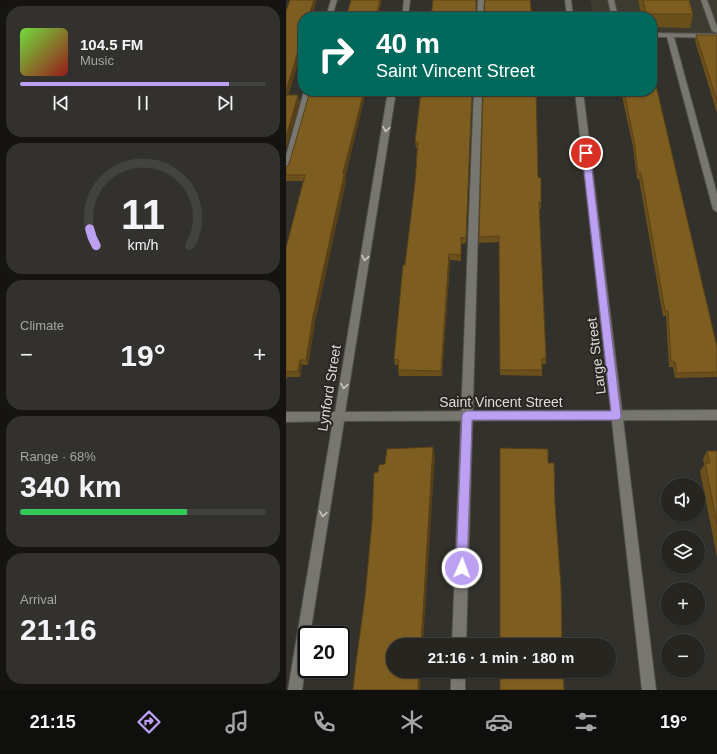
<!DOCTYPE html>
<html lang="en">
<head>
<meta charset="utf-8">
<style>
	:root { --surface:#262520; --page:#32312d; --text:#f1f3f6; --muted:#a4a5a5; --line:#42423e; --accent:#bca0f2 }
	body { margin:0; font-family:Arial,sans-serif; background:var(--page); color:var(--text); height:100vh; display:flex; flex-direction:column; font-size:15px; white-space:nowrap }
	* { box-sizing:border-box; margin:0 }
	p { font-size:13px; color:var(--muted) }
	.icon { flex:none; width:22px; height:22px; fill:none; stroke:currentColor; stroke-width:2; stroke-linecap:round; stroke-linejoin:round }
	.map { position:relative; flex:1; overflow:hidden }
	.panel { display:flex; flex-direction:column; gap:6px; padding:6px; background:#151412; width:286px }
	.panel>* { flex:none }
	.banner { position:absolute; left:12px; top:12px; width:359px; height:84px; border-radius:16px; box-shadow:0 1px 3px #0004,0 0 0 1px var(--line); background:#00695c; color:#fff; overflow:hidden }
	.controls { position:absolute; left:375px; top:478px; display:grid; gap:8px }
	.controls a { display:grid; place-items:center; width:44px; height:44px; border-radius:50%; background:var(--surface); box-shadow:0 1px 3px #0004,0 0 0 1px var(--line); font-size:20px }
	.speed { position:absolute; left:12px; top:626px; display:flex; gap:8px; font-size:20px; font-weight:700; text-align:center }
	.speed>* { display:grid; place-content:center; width:52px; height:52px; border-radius:50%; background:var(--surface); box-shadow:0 1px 3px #0004,0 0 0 1px var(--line); line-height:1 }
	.speed .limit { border:2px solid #111; border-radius:6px; background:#fff; color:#111 }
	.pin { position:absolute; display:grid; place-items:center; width:34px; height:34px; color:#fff; margin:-17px; border:2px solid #fff; border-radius:50%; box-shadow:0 1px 4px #0007 }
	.me { position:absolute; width:44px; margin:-22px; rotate:2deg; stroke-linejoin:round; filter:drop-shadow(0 0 3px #0008) }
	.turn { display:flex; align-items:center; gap:14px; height:84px; padding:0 12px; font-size:18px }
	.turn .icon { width:52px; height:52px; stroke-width:2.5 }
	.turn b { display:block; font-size:28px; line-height:34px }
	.big { font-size:30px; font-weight:800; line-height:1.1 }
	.panel .card { flex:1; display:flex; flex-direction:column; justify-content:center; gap:6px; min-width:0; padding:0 14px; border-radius:16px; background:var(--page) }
	.panel .dial { align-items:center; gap:0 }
	.dial svg { height:104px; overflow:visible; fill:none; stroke:var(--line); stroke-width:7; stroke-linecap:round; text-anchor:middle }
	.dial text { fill:var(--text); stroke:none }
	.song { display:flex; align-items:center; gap:12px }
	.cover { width:48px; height:48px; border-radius:6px; background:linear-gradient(135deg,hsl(100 70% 55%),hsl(0 70% 35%)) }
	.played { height:4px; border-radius:2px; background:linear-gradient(90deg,var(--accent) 85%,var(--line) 85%) }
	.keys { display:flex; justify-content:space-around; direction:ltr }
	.heat { display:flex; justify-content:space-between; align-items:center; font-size:22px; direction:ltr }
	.charge { height:6px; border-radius:3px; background:linear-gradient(90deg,#34c759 68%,var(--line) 0) }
	.trip { position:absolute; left:100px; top:638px; width:230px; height:40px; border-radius:20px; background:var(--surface); box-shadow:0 1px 3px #0004,0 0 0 1px var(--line); font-weight:800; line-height:40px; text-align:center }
	.dock { display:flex; height:64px; justify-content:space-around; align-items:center; background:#0f0f0d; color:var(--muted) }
	.dock .icon { width:28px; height:28px }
	.dock .active { color:var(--accent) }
	.dock b { font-size:18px; color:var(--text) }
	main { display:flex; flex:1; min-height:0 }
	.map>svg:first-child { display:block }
</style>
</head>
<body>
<main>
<section class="panel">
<div class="card">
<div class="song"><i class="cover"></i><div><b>104.5 FM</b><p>Music</p></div></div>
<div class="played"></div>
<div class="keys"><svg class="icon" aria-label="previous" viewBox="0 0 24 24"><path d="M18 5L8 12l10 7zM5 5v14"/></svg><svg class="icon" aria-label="pause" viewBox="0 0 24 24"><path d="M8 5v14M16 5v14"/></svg><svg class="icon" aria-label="next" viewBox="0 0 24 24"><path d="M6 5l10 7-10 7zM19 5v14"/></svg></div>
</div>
<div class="card dial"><svg viewBox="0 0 100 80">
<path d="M14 69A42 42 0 1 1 86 69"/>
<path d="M14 69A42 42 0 0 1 9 56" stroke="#bca0f2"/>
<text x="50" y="56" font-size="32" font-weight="700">11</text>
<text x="50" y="72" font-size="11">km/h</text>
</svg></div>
<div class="card"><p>Climate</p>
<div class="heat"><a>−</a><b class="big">19°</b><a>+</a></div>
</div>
<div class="card"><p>Range · 68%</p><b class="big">340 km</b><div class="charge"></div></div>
<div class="card"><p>Arrival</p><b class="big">21:16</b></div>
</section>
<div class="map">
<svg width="431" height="690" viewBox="0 0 431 690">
	<rect width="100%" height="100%" fill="#33312b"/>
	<path fill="#3d3b2f" d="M 304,0 L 431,0 L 431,34 L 366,35 L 366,17 L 308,17 Z"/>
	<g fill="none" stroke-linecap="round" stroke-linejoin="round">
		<defs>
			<path id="lane" d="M 45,0 L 51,0 L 46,17 L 40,17 Z
				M 192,0 L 198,0 L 197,17 L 191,17 Z
				M 322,0 L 328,0 L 332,17 L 326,17 Z
				M 415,0 L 421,0 L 431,27 L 431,33 L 426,31 Z
				M 366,33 L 431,34 L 431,38 L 388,37 L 431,194 L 431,212 L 427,209 L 381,37 L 366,37 Z
				M 18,91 L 26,91 L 4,170 L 0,173 L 0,156 Z
				M 188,91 L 196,91 L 180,645 L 166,645 Z
				M 165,671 L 179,671 L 179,690 L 165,690 Z"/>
			<path id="street" d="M 118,0 L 124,0 L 122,17 L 116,17 Z
				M 102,91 L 110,91 L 59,412 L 431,410 L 431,420 L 58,421 L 24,635 L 21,635 L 21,657 L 16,690 L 2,690 L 47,421 L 0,422 L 0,412 L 49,412 Z"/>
			<path id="secondary" d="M 279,0 L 285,0 L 287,17 L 281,17 Z
				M 289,91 L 297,91 L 370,690 L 356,690 Z"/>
		</defs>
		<use href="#lane" stroke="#51504b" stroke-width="2"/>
		<use href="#street" stroke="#51504b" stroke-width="2"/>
		<use href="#secondary" stroke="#51504b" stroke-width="2"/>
		<use href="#lane" fill="#77766f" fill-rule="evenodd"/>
		<use href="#street" fill="#77766f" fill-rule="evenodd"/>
		<use href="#secondary" fill="#77766f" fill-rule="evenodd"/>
	</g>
	<path fill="#6c501c" d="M 352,0 L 403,0 L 407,14 L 404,28 L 366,27 L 366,17 L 356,17 Z
		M 410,35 L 431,35 L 431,113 L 409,41 Z
		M 41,91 L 80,91 L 59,178 L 60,181 L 29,322 L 22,365 L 16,365 L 14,377 L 1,377 L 0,382 L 0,248 L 17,181 L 0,181 L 0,167 L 3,164 L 40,96 Z
		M 135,91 L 186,91 L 180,243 L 175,244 L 175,261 L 164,260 L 156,376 L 113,376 L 112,370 L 112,365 L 109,365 L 108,359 L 129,183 L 131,148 L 130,148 L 129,142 Z
		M 335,91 L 366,91 L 431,347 L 431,377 L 389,378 L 387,367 L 383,367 L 380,316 L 377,316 L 353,179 L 351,179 L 347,147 Z
		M 250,112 L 252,177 L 255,202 L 255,209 L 253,209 L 260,358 L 260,364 L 256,364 L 256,376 L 214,375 L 213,242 L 193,243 L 193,237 Z
		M 421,451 L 431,451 L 431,557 L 414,471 L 418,465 L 417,459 Z"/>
	<path fill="#584117" d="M 28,0 L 31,0 L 26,17 L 22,17 Z
		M 94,0 L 96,0 L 92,17 L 90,17 Z
		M 17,35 L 17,46 L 1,101 L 0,91 Z
		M 78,91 L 80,91 L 59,178 L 60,181 L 29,322 L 22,365 L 20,360 L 27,316 L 57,173 Z
		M 186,91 L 180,243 L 180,237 Z
		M 12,95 L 14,102 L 0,150 L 0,137 Z
		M 163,254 L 164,260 L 156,376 L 155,371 Z
		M 14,360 L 16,365 L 14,377 L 12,371 Z
		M 147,447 L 149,456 L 137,645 L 135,645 Z
		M 133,671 L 135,671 L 134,690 L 132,690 Z"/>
	<path fill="#7e5d21" stroke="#584117" d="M 4,0 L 28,0 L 22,17 L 17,17 L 17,35 L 0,91 L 0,11 Z
		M 65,0 L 94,0 L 90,17 L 60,17 Z
		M 147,0 L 190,0 L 190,12 L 198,12 L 199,0 L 244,0 L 246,17 L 145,17 Z
		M 357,0 L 403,0 L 407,14 L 360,14 Z
		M 410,35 L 431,35 L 431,101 Z
		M 366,68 L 431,347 L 431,372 L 391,373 L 389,362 L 385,362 L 382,311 L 379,311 L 355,173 L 352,173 L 348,141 L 338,91 L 366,91 Z
		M 41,91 L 78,91 L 57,173 L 58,175 L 27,316 L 20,360 L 14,360 L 12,371 L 0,372 L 0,248 L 19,175 L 0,175 L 0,167 L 3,164 L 23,95 L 40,96 Z
		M 135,91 L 186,91 L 180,237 L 175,238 L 175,255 L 163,254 L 155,371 L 112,370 L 113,360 L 108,359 L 117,265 L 119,265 L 129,183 L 132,142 L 129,142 Z
		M 197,91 L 250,91 L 252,177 L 255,178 L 255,202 L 253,202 L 260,358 L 256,359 L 256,370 L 214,370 L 213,236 L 193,237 Z
		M 0,95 L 12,95 L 0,137 Z
		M 147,447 L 135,645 L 107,645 L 107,671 L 133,671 L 132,690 L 67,690 L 70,663 L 79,597 L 86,522 L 88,473 L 92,472 L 93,465 L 99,464 L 101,449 Z
		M 214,448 L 262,449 L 262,463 L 268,463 L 269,504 L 275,587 L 276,645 L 214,645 Z
		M 421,451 L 431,451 L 431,524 L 419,463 L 424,463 Z
		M 214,671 L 277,671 L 278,690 L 214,690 Z"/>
	<defs><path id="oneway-chevron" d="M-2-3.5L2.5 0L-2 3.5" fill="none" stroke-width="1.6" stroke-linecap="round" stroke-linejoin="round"/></defs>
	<g stroke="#c9c8c3">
		<use href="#oneway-chevron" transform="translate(100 129) rotate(99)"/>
		<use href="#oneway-chevron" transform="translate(79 258) rotate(99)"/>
		<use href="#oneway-chevron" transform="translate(58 386) rotate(99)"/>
		<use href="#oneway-chevron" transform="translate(37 514) rotate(99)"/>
	</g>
	<path fill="#bca0f2" stroke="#7a689d" d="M 297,151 L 300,151 L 304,153 L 335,416 L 334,419 L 331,420 L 186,420 L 181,568 L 180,572 L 176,574 L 172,572 L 170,568 L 176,416 L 177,413 L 181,411 L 325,411 L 296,153 Z"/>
	<g text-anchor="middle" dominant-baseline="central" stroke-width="4" stroke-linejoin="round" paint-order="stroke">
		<g font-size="14" fill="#dddcd8" stroke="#292721">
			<text transform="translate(310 356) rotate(-97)">Large Street</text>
			<text transform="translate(43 388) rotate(-81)">Lynford Street</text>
			<text x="215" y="402">Saint Vincent Street</text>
		</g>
	</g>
</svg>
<div class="controls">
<a><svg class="icon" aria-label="sound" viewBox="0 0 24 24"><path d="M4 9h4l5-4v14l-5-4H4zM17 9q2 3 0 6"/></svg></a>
<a><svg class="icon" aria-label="layers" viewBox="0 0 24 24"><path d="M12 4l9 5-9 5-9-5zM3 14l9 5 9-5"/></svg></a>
<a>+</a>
<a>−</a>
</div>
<div class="speed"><div class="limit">20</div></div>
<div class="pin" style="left:300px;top:153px;background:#d93025"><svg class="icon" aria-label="arrive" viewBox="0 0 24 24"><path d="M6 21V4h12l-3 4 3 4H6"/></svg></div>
<svg class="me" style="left:176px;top:568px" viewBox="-20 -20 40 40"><circle r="17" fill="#bca0f2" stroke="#fff" stroke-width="3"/><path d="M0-11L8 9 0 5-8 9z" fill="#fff"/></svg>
<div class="trip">21:16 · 1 min · 180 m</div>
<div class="banner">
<div class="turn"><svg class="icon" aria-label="right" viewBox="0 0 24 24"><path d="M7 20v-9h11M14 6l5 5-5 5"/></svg><div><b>40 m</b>Saint Vincent Street</div></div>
</div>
</div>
</main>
<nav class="dock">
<b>21:15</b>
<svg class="icon active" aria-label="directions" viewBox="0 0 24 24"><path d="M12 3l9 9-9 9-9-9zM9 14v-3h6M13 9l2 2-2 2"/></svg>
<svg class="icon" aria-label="music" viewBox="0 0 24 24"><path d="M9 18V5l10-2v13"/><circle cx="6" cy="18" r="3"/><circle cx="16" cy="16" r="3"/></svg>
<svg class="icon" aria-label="phone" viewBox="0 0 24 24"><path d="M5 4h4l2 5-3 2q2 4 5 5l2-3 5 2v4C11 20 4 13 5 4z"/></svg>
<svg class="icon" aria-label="climate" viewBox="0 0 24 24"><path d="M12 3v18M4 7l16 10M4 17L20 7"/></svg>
<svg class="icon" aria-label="car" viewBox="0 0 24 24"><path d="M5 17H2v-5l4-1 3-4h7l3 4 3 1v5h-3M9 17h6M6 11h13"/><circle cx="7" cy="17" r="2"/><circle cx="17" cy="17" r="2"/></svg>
<svg class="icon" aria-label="filters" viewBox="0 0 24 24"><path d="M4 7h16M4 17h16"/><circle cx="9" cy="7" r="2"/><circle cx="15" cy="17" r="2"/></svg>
<b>19°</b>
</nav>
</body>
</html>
